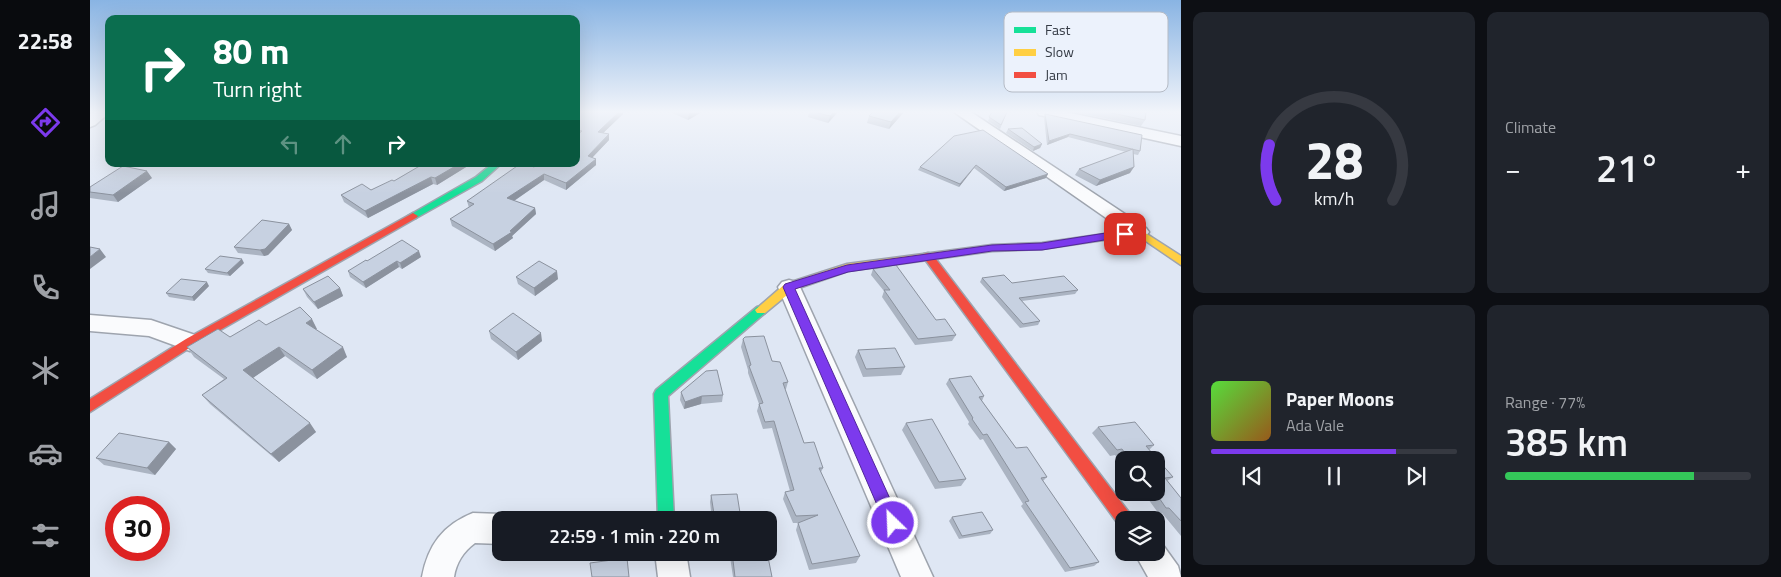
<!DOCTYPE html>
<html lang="en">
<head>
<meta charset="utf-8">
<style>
	:root { --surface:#171b24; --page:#20242c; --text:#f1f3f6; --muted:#9ea1a6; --line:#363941; --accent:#7c3aed }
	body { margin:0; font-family:"Titillium Web",sans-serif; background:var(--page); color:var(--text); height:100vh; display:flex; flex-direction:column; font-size:19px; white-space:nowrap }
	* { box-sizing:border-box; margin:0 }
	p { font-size:16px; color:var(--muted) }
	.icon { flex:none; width:28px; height:28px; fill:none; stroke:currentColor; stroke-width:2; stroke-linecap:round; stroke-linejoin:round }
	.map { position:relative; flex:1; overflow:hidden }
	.drawer { display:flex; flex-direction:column; gap:12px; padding:12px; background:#0d0f14; width:600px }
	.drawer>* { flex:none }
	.hud { position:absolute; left:15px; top:15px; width:475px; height:152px; border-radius:10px; box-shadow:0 5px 20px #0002; background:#0b6e4f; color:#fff; overflow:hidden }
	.buttons { position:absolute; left:1025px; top:451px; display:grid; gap:10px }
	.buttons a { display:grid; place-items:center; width:50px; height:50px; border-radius:10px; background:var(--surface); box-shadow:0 5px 20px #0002; font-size:25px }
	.speed { position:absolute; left:15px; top:496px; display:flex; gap:10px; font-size:25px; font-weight:700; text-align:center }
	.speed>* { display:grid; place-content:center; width:65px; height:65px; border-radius:50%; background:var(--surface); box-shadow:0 5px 20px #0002; line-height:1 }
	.speed .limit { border:8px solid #d22; background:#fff; color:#111 }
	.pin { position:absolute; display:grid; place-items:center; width:42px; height:42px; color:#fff; margin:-21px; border-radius:10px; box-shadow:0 2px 8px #0006 }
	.me { position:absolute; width:55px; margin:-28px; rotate:336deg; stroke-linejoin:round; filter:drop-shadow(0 0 4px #0008) }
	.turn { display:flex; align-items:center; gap:18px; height:105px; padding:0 25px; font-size:22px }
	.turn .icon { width:65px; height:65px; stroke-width:2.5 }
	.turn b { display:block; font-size:35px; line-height:42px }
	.lanes { display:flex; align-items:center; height:48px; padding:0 25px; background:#0003; justify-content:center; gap:25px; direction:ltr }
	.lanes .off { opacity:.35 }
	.big { font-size:38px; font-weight:600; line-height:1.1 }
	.drawer .widget { flex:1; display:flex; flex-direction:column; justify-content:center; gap:8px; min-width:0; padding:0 18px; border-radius:10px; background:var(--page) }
	.drawer .dial { align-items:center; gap:0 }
	.dial svg { height:130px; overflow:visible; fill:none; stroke:var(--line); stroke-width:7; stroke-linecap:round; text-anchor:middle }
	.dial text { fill:var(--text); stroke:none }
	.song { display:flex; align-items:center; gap:15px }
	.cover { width:60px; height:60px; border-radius:8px; background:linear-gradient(135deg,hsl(110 70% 55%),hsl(30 70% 35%)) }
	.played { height:5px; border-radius:2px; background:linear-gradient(90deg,var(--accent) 75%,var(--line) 75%) }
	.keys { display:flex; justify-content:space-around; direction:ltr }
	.heat { display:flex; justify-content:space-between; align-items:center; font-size:28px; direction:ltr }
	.charge { height:8px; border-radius:4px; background:linear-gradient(90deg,#34c759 77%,var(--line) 0) }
	.drawer .tiles { flex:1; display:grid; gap:12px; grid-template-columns:repeat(2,1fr) }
	.trip { position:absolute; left:402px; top:511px; width:285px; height:50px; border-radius:10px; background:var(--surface); box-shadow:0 5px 20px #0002; font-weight:600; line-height:50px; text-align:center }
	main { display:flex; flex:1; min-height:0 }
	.tab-bar { display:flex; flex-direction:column; width:90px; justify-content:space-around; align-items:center; background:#090b0e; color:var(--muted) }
	.tab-bar .icon { width:35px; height:35px }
	.tab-bar .selected { color:var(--accent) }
	.tab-bar b { font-size:22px; color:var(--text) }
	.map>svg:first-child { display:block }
</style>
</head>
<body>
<main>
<nav class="tab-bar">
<b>22:58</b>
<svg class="icon selected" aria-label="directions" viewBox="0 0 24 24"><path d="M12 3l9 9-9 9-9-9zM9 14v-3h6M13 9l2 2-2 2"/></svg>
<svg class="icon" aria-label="music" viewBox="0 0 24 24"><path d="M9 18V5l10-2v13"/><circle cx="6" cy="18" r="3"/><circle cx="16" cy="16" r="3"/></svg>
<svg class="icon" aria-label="phone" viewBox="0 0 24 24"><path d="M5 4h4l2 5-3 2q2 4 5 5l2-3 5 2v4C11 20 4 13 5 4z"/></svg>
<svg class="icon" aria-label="climate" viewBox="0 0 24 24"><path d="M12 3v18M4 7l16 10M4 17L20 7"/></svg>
<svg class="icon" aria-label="car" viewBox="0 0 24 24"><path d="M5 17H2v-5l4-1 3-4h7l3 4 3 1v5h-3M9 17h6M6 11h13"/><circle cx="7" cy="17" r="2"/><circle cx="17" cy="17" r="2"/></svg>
<svg class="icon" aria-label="filters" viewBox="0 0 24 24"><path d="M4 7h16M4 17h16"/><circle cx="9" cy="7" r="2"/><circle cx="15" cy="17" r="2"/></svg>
</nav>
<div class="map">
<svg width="1091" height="577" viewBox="0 0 1091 577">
	<rect width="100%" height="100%" fill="#dfe7f4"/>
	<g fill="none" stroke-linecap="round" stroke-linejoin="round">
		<defs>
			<path id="street" d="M 3,112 L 19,112 L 19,113 L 5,125 L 0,127 L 0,114 Z
				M 864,112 L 881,112 L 1056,228 L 1059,232 L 1056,236 L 1049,238 L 1042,236 Z
				M 947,112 L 975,112 L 1091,136 L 1091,146 L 954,116 L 949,115 Z
				M 699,280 L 706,282 L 710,287 L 843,577 L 811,577 L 688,287 L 692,282 Z
				M 0,315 L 61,320 L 108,336 L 112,342 L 108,348 L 100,351 L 59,336 L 0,331 Z
				M 383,513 L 411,514 L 422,519 L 422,520 L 411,520 L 411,544 L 385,543 C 374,551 366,563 364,577 L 332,577 C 338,545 353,525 383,513 Z
				M 1066,540 L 1070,541 L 1088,566 L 1091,577 L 1058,577 L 1044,552 L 1066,552 Z
				M 565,552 L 596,552 L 600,577 L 568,577 Z"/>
			<path id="fast" d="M 402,164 L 411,164 L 392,181 L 326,218 L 320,218 L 318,216 L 386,177 Z
				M 671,306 L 675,307 L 677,310 L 675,313 L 578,396 L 584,520 L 568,520 L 564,394 L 566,390 L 667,307 Z"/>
			<path id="slow" d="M 1049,229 L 1091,256 L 1091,265 L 1047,235 L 952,249 L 902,251 L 758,271 L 703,290 L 675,313 L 667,313 L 665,310 L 695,284 L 757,264 L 902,245 L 952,243 Z"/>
			<path id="jam" d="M 323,213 L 328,216 L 326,218 L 104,345 L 0,412 L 0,399 L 96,339 Z
				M 838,253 L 842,254 L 1041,515 L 1043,520 L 1034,520 L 1034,527 L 1029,525 L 834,258 L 833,256 L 834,254 Z"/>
		</defs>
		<use href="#street" stroke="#9ea4ae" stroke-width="3"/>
		<use href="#fast" stroke="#9ea4ae" stroke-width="3"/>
		<use href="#slow" stroke="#9ea4ae" stroke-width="3"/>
		<use href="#jam" stroke="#9ea4ae" stroke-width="3"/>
		<use href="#street" fill="#fafbfd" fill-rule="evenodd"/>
		<use href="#fast" fill="#16e098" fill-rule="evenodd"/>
		<use href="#slow" fill="#ffcf43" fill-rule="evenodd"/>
		<use href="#jam" fill="#f24e42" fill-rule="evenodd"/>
	</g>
	<path fill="#abb4c2" d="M 486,112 L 533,114 L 513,133 L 519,140 L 502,158 L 506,159 L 506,165 L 476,190 L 454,180 L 424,201 L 445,208 L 446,214 L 422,236 L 423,238 L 405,251 L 362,226 L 360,219 L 379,208 L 377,201 L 444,167 L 487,136 Z
		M 580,112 L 612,112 L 598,120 Z
		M 719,112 L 748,112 L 738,123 L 718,117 Z
		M 814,112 L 799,129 L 777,123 L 779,116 Z
		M 902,112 L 917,112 L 910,129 L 898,121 Z
		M 984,112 L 1056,112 L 1055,120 L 1051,126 Z
		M 955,114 L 1050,151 L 1048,155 L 1043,154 L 1040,173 L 1006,186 L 985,175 L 989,169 L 1036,152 L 978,137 L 957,145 L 954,118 Z
		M 918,129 L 952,144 L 950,148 L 943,151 L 916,133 Z
		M 864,136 L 956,178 L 914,191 L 884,168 L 869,187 L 828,170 L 830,167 Z
		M 333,164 L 381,164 L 347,185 L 343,184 L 278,218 L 254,202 L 251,195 L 281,190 L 304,181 Z
		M 62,178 L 28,202 L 0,198 L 0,187 Z
		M 199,224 L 202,230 L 178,255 L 174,256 L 148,253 L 144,247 Z
		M 331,257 L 312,269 L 309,267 L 276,288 L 260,277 L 258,271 L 277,261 Z
		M 154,263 L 140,276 L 118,273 L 115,269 Z
		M 783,269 L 846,320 L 866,335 L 862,341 L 825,345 L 792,297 L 794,291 L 781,275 Z
		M 426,277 L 468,279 L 445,296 L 428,284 Z
		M 892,278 L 922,283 L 988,290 L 985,294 L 932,301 L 950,321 L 948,325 L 930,328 L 890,282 Z
		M 119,286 L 104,301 L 79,297 L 76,293 Z
		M 250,288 L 253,296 L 228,309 L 217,297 L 213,289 Z
		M 176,325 L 227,329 L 226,329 L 257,357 L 227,379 L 195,356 L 162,378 L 226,432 L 189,462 L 120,404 L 112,395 L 134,379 L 104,357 L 97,347 L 140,337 Z
		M 399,331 L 452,341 L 428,360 L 401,339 Z
		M 653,339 L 682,361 L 698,382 L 696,389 L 695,389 L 714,443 L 733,468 L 731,472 L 770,556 L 766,563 L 719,570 L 706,530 L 708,523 L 710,523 L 703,523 L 693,499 L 695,492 L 700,491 L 682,428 L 673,429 L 667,411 L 669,404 L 658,373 L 658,370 L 651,347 Z
		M 768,350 L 815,367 L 811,375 L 773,377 L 765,357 Z
		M 859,379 L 894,396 L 892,401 L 926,448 L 957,477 L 953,481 L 1009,562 L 1004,566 L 975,572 L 931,506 L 933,504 L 893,439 L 890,440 L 878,424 L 879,422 L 856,384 Z
		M 591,392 L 633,395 L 632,402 L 611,404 L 594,409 L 590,400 Z
		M 816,423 L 876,479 L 871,486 L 845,489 L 812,430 Z
		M 1008,427 L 1064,445 L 1059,450 L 1083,477 L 1077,481 L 1091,498 L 1091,536 L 1072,513 L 1069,514 L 1053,492 L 1066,492 L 1066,460 L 1034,460 L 1034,466 L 1025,455 L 1020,456 L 1002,433 Z
		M 79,442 L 86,449 L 65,475 L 14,465 L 6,458 Z
		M 621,495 L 651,519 L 650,520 L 622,520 L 620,502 Z
		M 862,517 L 903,530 L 900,534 L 869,539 L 859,521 Z
		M 641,552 L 677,552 L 682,577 L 643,577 L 640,557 Z"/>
	<path fill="#8b929e" d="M 529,112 L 533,112 L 533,114 L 508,138 L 508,132 Z
		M 600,112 L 612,112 L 598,120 L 599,113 Z
		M 744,112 L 748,112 L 738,123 L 740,116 Z
		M 810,112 L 814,112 L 799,129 L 801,122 Z
		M 519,134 L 519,140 L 498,162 L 498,156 Z
		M 980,134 L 978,137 L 957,145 L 959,141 Z
		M 952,144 L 950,148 L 943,151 L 944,147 Z
		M 506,159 L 506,165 L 476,190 L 476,183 Z
		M 369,164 L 381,164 L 347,185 L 345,178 Z
		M 886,165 L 884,168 L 869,187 L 870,184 Z
		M 1044,167 L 1040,173 L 1006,186 L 1010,180 Z
		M 57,171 L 62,178 L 28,202 L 23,195 Z
		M 454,174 L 454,180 L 418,205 L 417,198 Z
		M 958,174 L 956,178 L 914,191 L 916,187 Z
		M 341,177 L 343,184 L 278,218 L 275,211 Z
		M 445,208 L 446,214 L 422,236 L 423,238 L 405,251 L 403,244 L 420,231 Z
		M 199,224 L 202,230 L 178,255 L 174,256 L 170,250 Z
		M 10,249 L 16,257 L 0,269 L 0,257 Z
		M 329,251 L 331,257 L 312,269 L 310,263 Z
		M 152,259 L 154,263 L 140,276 L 137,273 Z
		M 307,261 L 309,267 L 276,288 L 273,282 Z
		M 467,271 L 468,279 L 445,296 L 444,288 Z
		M 117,282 L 119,286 L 104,301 L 102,297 Z
		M 250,288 L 253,296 L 228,309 L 224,302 Z
		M 222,319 L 227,329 L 221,332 L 216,323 Z
		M 451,333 L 452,341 L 428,360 L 426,352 Z
		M 189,347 L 195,356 L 160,380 L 153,370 Z
		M 253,347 L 257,357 L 227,379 L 222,370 Z
		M 612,396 L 611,404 L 594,409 L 595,402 Z
		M 220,423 L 226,432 L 189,462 L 181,454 Z
		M 79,442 L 86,449 L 65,475 L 57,468 Z"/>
	<path fill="#c7d1e1" stroke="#8b929e" d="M 486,112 L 529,112 L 508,132 L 519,134 L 498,156 L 506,159 L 476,183 L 454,174 L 417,198 L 445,208 L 420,231 L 422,232 L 403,244 L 360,219 L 384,204 L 377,201 L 430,164 L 436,164 L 444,167 L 448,164 L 486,164 L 486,136 L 492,131 L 486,130 Z
		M 724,112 L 744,112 L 740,116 Z
		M 783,112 L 810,112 L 801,122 L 779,116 Z
		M 902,112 L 917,112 L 911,125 L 899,117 Z
		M 1017,112 L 1056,112 L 1055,120 Z
		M 955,114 L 1052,135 L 1050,151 L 980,134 L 959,141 Z
		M 932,128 L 952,144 L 944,147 L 918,129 Z
		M 893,130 L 958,174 L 916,187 L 886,165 L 870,184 L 830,167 L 864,136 Z
		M 1043,149 L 1044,167 L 1010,180 L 989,169 Z
		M 333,164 L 369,164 L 345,178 L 341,177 L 275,211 L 251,195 L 272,184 L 281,190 L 302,180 L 304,181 Z
		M 33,166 L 57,171 L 23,195 L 0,192 L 0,187 Z
		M 172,220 L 199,224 L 175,249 L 170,250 L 144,247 Z
		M 312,240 L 329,251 L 310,263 L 307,261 L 273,282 L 258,271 L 276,260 L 277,261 Z
		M 0,247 L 10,249 L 0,257 Z
		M 130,256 L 152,259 L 137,273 L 115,269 Z
		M 449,261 L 467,271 L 444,288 L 426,277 Z
		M 806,265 L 846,320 L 855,319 L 866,335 L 828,339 L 794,290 L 800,290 L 783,269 Z
		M 914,275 L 922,283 L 974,276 L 988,290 L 929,298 L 950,321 L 933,324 L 892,278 Z
		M 238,276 L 250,288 L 224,302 L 213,289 Z
		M 91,279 L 117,282 L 102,297 L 76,293 Z
		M 210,307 L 222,319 L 216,323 L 253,347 L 222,370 L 189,347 L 153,370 L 220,423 L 181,454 L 112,395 L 137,378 L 97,347 L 128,329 L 140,337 L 169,320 L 176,325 Z
		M 423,313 L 451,333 L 426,352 L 399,331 Z
		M 674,336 L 682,361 L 690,362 L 698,382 L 693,383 L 714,443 L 724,442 L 733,468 L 729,468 L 770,556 L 722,564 L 708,523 L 728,515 L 706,516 L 695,492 L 704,490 L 684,421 L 675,422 L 669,404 L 673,403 L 659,366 L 661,365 L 653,339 L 655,337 Z
		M 805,348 L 815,367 L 776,369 L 768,350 Z
		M 627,370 L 633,395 L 612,396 L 595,402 L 591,392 L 616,371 Z
		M 881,376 L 894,396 L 889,397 L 926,448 L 937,447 L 957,477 L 951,478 L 1009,562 L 980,568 L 935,502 L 939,501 L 897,434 L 893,435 L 882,419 L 883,418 L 859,379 Z
		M 842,419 L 876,479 L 849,482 L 816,423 Z
		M 1045,422 L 1064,445 L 1056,446 L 1083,477 L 1075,478 L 1091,498 L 1091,521 L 1079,508 L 1076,508 L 1065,492 L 1066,492 L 1066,460 L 1040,460 L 1032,449 L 1027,450 L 1008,427 Z
		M 29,433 L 79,442 L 57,468 L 6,458 Z
		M 647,494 L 651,519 L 625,520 L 621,495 Z
		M 892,512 L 903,530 L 872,536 L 862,517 Z
		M 642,552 L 677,552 L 682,577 L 645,577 Z
		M 537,558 L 539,577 L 502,577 L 500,563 Z"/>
	<linearGradient id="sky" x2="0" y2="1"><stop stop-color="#89b4e3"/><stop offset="0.58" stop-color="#f1f4fa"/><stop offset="1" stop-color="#f1f4fa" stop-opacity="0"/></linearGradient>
	<rect width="1091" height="193" fill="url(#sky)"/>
	<path fill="#7c3aed" stroke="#51269a" d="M 1035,230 L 1040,234 L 1039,236 L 952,250 L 902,251 L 758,272 L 705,289 L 811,523 L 809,528 L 803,530 L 797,528 L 693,287 L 695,284 L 757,265 L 902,245 L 952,243 Z"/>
	<rect x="914" y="12" width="164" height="80" rx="8" fill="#ecf2fc" stroke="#b5bbc5" stroke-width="1"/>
	<rect x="924" y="27" width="22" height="6" fill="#16e098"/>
	<rect x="924" y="49" width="22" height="7" fill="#ffcf43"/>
	<rect x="924" y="72" width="22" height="6" fill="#f24e42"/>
	<g font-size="14" fill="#353b45">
		<text x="955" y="35">Fast</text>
		<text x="955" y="57">Slow</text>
		<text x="955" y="80">Jam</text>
	</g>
</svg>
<div class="buttons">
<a><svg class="icon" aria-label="search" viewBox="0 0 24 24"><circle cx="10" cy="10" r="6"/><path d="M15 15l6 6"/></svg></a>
<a><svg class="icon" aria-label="layers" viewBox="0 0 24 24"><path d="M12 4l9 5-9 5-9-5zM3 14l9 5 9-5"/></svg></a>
</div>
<div class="speed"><div class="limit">30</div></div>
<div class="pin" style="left:1035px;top:234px;background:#d93025"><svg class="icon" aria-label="arrive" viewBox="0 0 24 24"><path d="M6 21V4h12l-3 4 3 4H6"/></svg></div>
<svg class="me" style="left:803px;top:523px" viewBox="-20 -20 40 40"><circle r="17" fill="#7c3aed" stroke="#fff" stroke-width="3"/><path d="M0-11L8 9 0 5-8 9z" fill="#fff"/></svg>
<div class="trip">22:59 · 1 min · 220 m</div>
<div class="hud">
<div class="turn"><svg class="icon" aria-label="right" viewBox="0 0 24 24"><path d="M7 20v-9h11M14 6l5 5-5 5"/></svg><div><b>80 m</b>Turn right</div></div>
<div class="lanes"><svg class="icon off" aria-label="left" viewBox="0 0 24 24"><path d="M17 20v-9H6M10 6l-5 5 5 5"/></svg><svg class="icon off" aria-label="ahead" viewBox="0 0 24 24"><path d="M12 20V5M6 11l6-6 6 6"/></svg><svg class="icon" aria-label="right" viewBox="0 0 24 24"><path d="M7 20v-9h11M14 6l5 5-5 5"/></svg></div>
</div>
</div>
<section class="drawer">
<div class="tiles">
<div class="widget dial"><svg viewBox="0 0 100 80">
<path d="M14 69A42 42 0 1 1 86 69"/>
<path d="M14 69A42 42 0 0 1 10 35" stroke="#7c3aed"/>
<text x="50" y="56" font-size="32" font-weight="700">28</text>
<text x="50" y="72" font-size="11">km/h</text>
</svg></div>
<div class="widget"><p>Climate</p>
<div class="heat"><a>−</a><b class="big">21°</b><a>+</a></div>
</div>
<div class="widget">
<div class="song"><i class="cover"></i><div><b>Paper Moons</b><p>Ada Vale</p></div></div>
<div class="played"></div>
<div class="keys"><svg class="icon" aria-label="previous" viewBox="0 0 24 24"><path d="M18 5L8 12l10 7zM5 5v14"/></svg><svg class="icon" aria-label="pause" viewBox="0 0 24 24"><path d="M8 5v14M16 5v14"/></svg><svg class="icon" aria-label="next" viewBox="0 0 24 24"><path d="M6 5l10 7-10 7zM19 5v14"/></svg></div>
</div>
<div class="widget"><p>Range · 77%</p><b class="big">385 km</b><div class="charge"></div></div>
</div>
</section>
</main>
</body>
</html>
